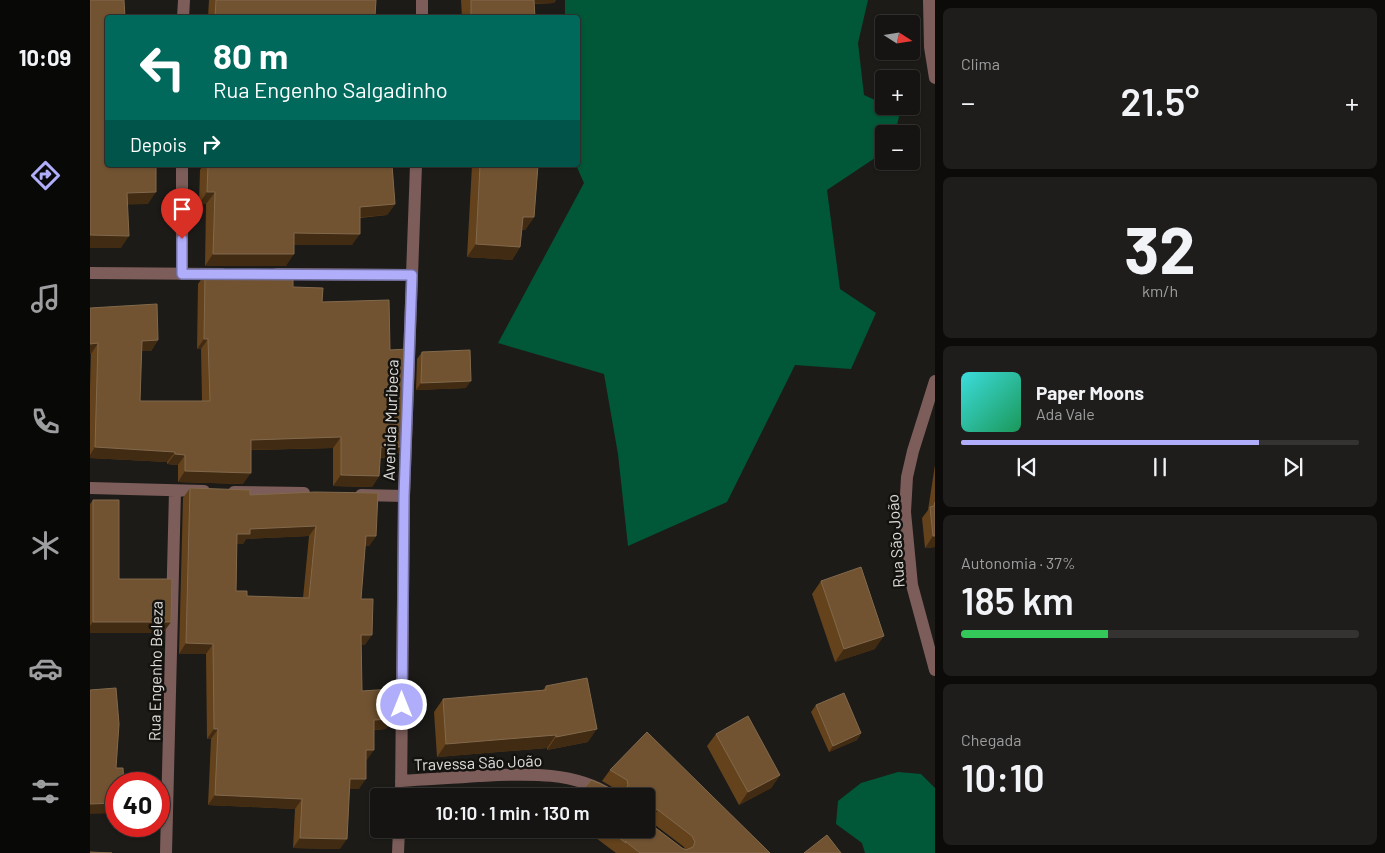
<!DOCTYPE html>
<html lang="pt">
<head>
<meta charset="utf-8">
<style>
	:root { --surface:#151412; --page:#1e1d1b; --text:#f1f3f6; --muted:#9d9e9f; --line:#343332; --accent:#b0aefa }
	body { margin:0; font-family:Barlow,sans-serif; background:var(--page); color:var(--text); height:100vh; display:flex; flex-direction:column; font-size:19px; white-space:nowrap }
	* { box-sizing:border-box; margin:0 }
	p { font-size:16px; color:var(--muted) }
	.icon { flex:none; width:28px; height:28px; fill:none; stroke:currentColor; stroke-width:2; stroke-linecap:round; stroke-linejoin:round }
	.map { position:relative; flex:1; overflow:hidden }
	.panel { display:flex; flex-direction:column; gap:8px; padding:8px; background:#0c0b0a; width:450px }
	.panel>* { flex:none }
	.top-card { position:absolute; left:15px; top:15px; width:475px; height:152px; border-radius:5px; box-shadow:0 1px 4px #0004,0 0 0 1px var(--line); background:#00695c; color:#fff; overflow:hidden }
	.needle { width:32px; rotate:102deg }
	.tools { position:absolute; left:785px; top:15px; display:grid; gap:10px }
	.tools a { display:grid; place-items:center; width:45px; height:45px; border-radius:5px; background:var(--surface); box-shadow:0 1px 4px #0004,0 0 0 1px var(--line); font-size:25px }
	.speed { position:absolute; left:15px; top:772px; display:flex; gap:10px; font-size:25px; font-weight:700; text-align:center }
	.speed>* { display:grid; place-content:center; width:65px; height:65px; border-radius:50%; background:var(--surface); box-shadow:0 1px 4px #0004,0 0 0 1px var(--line); line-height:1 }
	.speed .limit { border:8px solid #d22; background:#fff; color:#111 }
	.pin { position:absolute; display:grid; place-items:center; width:42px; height:42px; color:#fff; margin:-51px -21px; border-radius:50% 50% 50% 0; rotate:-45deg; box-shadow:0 0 5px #0007 }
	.pin .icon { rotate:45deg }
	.me { position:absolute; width:55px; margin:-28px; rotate:0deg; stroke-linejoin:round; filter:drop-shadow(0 0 4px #0008) }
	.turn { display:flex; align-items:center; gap:18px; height:105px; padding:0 25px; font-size:22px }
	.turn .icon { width:65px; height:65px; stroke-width:2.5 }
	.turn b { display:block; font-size:35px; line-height:42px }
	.then { display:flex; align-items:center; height:48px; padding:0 25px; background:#0003; gap:10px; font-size:19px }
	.big { font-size:38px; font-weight:600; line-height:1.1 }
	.panel .card { flex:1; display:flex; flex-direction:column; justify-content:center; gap:8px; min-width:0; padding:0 18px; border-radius:8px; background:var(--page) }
	.panel .dial { align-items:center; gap:0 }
	.dial b { font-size:65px; line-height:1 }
	.song { display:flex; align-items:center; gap:15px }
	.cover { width:60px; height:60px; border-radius:8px; background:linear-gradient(135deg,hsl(180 70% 55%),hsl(150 70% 35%)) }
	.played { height:5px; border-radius:2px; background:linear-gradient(90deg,var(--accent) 75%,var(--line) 75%) }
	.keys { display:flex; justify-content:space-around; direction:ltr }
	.heat { display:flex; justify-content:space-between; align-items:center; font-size:28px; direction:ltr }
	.charge { height:8px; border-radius:4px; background:linear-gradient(90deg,#34c759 37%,var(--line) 0) }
	.trip { position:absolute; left:280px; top:788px; width:285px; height:50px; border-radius:5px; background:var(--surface); box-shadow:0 1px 4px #0004,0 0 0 1px var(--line); font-weight:600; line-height:50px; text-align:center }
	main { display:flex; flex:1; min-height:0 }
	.dock { display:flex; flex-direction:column; width:90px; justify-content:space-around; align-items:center; background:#080807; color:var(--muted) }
	.dock .icon { width:35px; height:35px }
	.dock .selected { color:var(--accent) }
	.dock b { font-size:22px; color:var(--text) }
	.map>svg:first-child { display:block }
</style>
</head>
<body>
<main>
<nav class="dock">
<b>10:09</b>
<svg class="icon selected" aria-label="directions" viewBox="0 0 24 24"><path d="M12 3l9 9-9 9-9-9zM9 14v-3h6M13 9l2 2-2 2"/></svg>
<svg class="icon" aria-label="music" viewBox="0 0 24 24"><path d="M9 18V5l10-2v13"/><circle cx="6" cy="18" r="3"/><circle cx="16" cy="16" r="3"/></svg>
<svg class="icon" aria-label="phone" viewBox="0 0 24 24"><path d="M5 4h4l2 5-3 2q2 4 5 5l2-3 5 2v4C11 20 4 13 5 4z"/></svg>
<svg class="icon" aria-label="climate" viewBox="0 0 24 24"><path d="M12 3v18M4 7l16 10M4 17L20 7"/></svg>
<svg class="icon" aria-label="car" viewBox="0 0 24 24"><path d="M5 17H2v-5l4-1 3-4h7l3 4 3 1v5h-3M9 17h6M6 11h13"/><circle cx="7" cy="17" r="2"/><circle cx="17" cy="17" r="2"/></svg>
<svg class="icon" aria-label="filters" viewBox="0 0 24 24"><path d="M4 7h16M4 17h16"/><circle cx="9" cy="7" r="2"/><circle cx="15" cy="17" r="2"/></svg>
</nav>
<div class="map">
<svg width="845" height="853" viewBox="0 0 845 853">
	<rect width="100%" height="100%" fill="#1c1b18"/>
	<path fill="#005838" d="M 475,0 L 778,0 L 768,43 L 774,95 L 794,104 L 794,106 L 798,106 L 810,112 L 805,134 L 794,134 L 794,152 L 737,190 L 750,289 L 786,313 L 761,369 L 705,365 L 637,502 L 538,546 L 528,454 L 514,374 L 408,343 L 494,183 L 486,165 L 488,165 L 488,18 L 475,17 Z
		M 808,772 L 831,774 L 845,788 L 845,853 L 775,853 L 772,843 L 746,824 L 748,801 L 771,783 Z"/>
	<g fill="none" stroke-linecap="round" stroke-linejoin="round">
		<path stroke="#7c5d5a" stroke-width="12" d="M 839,0 L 840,47 L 845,78
			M 93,18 L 94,0
			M 332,18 L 332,0
			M 0,273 L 132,274
			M 92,274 L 92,165
			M 187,274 L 322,275
			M 845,381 L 823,451 L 817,477 L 815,512 L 822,585 L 845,670
			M 0,488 L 114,491
			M 144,492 L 214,493
			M 271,495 L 314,496
			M 311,781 C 337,779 362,778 388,776 C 433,774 483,770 522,796
			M 311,796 L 314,496 L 326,165
			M 76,853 L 85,491
			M 308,853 L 309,829"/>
	</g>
	<path fill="#63421c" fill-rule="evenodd" d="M 119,0 L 286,0 L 285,16 L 118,17 Z
		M 371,0 L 466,0 L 464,3 L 444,4 L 445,18 L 372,18 Z
		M 113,165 L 302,165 L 305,204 L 297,215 L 270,218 L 262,245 L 204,245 L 196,266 L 115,266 L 116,204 L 109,204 L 110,170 Z
		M 382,165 L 448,165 L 444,217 L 435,230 L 432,230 L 430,247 L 422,260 L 377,257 Z
		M 122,271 L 203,287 L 232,302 L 300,350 L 317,380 L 312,387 L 313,447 L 305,457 L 290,458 L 289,476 L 282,487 L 243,486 L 243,448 L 161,450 L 153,484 L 88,482 L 88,465 L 77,464 L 77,462 L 0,458 L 0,388 L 1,354 L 0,354 L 0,308 L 68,340 L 61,351 L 51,351 L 50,401 L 112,401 L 111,349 L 107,349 L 108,284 L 115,274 L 120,274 Z
		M 332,352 L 376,388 L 326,390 L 327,359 Z
		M 845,465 L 845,547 L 835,548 L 832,518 L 838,510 Z
		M 100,488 L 160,495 L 286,536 L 279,546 L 275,546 L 271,599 L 275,645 L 271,645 L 272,691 L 296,729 L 284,730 L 269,789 L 259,789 L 250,849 L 203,848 L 205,809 L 118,805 L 121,739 L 117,739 L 116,654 L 89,654 L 93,498 ZM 219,536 L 213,598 L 157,596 L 146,591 L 147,544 L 153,544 L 156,539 Z
		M 3,500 L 29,579 L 73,633 L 0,633 L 0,504 Z
		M 731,581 L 785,649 L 745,662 L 722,594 Z
		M 456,686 L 498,742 L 457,750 L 457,748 L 347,757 L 344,712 L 353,699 L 453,690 Z
		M 726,705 L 771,733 L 767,740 L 739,752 L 721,712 Z
		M 626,734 L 690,775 L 681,788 L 649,805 L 617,746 Z
		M 520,770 L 680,853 L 526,853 L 494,829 L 556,829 L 526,792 L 529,792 L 529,791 L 512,781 ZM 558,821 L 560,821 L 594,847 L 595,849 L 592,848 L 559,823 Z"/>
	<path fill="#412b12" d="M 437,0 L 466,0 L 464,3 L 434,4 Z
		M 273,16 L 285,16 L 284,18 L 271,18 Z
		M 66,192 L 58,204 L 29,205 L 37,193 Z
		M 117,192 L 125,192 L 116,204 L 109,204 Z
		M 305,204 L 297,215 L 261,218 L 270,207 Z
		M 433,217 L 444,217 L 435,230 L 424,229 Z
		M 204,233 L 270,234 L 262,245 L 195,245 Z
		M 0,235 L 39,236 L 31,248 L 0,248 Z
		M 386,244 L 430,247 L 422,260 L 377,257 Z
		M 123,254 L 204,254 L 196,266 L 115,266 Z
		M 114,339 L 118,339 L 111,349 L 107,349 Z
		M 68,340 L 61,351 L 44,351 L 52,341 Z
		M 8,343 L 1,354 L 0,354 L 0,344 Z
		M 312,380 L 317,380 L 310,391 Z
		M 381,381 L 376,388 L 326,390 L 331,383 Z
		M 251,437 L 243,448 L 153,450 L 161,440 Z
		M 5,447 L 85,452 L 77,462 L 0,458 L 0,455 Z
		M 291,447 L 313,447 L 305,457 L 283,458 Z
		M 85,454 L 95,455 L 88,465 L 77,464 Z
		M 95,471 L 161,473 L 153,484 L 88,482 Z
		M 251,475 L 289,476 L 282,487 L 243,486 Z
		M 226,526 L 219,536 L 156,539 L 153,544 L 140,544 L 147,534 L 160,529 Z
		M 276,536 L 286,536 L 279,546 L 269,546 Z
		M 843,536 L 845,536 L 845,547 L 835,548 Z
		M 3,622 L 81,622 L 73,633 L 0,633 L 0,626 Z
		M 271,635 L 282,635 L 275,645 L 264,645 Z
		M 794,636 L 785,649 L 745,662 L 754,649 Z
		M 96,643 L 123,644 L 116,654 L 89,654 Z
		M 303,719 L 296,729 L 277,730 L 284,720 Z
		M 124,729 L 128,729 L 121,739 L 117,739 Z
		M 507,729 L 498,742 L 457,750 L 466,737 Z
		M 771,733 L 767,740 L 739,752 L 743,746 Z
		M 466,735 L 457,748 L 347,757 L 356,744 Z
		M 276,750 L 284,750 L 277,760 L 269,760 Z
		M 690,775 L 681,788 L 649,805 L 658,792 Z
		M 260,779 L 276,779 L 269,789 L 253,789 Z
		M 125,795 L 212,799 L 205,809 L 118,805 Z
		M 26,803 L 26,813 L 0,814 L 0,804 Z
		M 561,809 L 568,810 L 560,821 L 556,821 L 556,814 Z
		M 210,838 L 257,839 L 250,849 L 203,848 Z"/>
	<path fill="#715331" stroke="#82694c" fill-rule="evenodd" d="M 0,0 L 34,0 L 35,18 L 18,18 L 18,165 L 66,165 L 66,192 L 37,193 L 39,236 L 0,235 Z
		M 126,0 L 286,0 L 285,16 L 273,16 L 273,18 L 116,18 L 125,17 Z
		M 381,0 L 444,0 L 445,18 L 381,18 Z
		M 118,165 L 302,165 L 305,204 L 270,207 L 270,234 L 204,233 L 204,254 L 123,254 L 125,192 L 117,192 Z
		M 390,165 L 448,165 L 444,217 L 433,217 L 430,247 L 386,244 Z
		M 122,271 L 203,272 L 203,287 L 233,288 L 232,302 L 299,300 L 300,350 L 318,349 L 317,380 L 312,380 L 313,447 L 291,447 L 289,476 L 251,475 L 251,437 L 161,440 L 161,473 L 95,471 L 95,455 L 85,454 L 85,452 L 5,447 L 8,343 L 0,344 L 0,308 L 67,304 L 68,340 L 52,341 L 50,401 L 120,401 L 118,339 L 114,339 L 115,274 L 121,274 Z
		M 380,350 L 381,381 L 331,383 L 332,352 Z
		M 100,488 L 160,490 L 160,495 L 225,492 L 288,493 L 286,536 L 276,536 L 271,599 L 283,599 L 282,635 L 271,635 L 272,691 L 302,689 L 303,719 L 284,720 L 284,750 L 276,750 L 276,779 L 260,779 L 257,839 L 210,838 L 212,799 L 125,795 L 128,729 L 124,729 L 123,644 L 96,643 ZM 226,526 L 219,598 L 157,596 L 157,591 L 146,591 L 147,534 L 160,534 L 160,529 Z
		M 3,500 L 29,500 L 29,579 L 82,579 L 81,622 L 3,622 Z
		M 845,502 L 845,536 L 843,536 L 840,507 L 844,506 Z
		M 771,567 L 794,636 L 754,649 L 731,581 Z
		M 497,678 L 507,729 L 466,737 L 466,735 L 356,744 L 353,699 L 456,690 L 456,686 Z
		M 26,688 L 29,724 L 26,768 L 33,768 L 34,784 L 26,784 L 26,803 L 0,804 L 0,690 Z
		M 754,693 L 771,733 L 743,746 L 726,705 Z
		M 658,716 L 690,775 L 658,792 L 626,734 Z
		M 557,732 L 680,853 L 550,853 L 535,841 L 536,843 L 517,829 L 556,829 L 556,817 L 559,823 L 592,848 L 596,850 L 603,847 L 605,842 L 602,836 L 568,810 L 561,809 L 557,812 L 556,815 L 556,796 L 488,796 L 501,780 L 511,784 L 526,792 L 531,793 L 535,791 L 538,785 L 537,780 L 520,770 Z
		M 737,835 L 751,853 L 714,853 Z
		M 0,852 L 22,853 L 0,853 Z"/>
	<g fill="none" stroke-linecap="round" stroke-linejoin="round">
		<defs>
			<path id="route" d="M 92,239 L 92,274 L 322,275 L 314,496 L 312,705"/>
		</defs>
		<use href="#route" stroke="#7271a2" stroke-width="12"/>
		<use href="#route" stroke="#b0aefa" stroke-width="9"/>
	</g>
	<g text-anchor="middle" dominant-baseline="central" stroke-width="5" stroke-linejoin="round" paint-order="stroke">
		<g font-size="16" fill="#e0dfdd" stroke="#13120f">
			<text transform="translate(300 420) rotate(-88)">Avenida Muribeca</text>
			<text transform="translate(805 541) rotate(-94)">Rua São João</text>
			<text transform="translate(65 671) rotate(-89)">Rua Engenho Beleza</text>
			<text transform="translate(388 762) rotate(-2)">Travessa São João</text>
		</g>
	</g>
</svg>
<div class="tools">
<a><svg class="needle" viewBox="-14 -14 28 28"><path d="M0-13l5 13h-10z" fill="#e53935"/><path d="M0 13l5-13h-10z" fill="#9d9e9f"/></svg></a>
<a>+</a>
<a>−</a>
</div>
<div class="speed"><div class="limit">40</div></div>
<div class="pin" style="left:92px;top:239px;background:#d93025"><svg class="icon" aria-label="arrive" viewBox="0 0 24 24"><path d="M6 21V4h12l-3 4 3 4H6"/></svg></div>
<svg class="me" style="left:312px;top:705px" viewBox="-20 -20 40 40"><circle r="17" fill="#b0aefa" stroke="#fff" stroke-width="3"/><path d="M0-11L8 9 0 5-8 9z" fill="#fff"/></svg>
<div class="trip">10:10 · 1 min · 130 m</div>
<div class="top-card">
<div class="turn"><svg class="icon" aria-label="left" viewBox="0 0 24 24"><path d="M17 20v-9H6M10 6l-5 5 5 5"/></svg><div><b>80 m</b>Rua Engenho Salgadinho</div></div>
<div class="then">Depois<svg class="icon" aria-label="right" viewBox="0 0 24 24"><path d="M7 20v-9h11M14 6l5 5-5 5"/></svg></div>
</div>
</div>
<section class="panel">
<div class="card"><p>Clima</p>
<div class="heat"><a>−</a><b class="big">21.5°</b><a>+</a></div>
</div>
<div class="card dial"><b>32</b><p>km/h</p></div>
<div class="card">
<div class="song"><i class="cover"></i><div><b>Paper Moons</b><p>Ada Vale</p></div></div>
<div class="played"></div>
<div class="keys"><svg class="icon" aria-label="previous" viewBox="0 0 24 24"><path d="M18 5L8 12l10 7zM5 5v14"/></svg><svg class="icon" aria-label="pause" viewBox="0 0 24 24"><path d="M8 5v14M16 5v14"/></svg><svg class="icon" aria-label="next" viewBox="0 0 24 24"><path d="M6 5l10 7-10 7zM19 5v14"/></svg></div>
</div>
<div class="card"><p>Autonomia · 37%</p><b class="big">185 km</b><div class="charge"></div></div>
<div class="card"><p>Chegada</p><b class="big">10:10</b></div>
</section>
</main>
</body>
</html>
